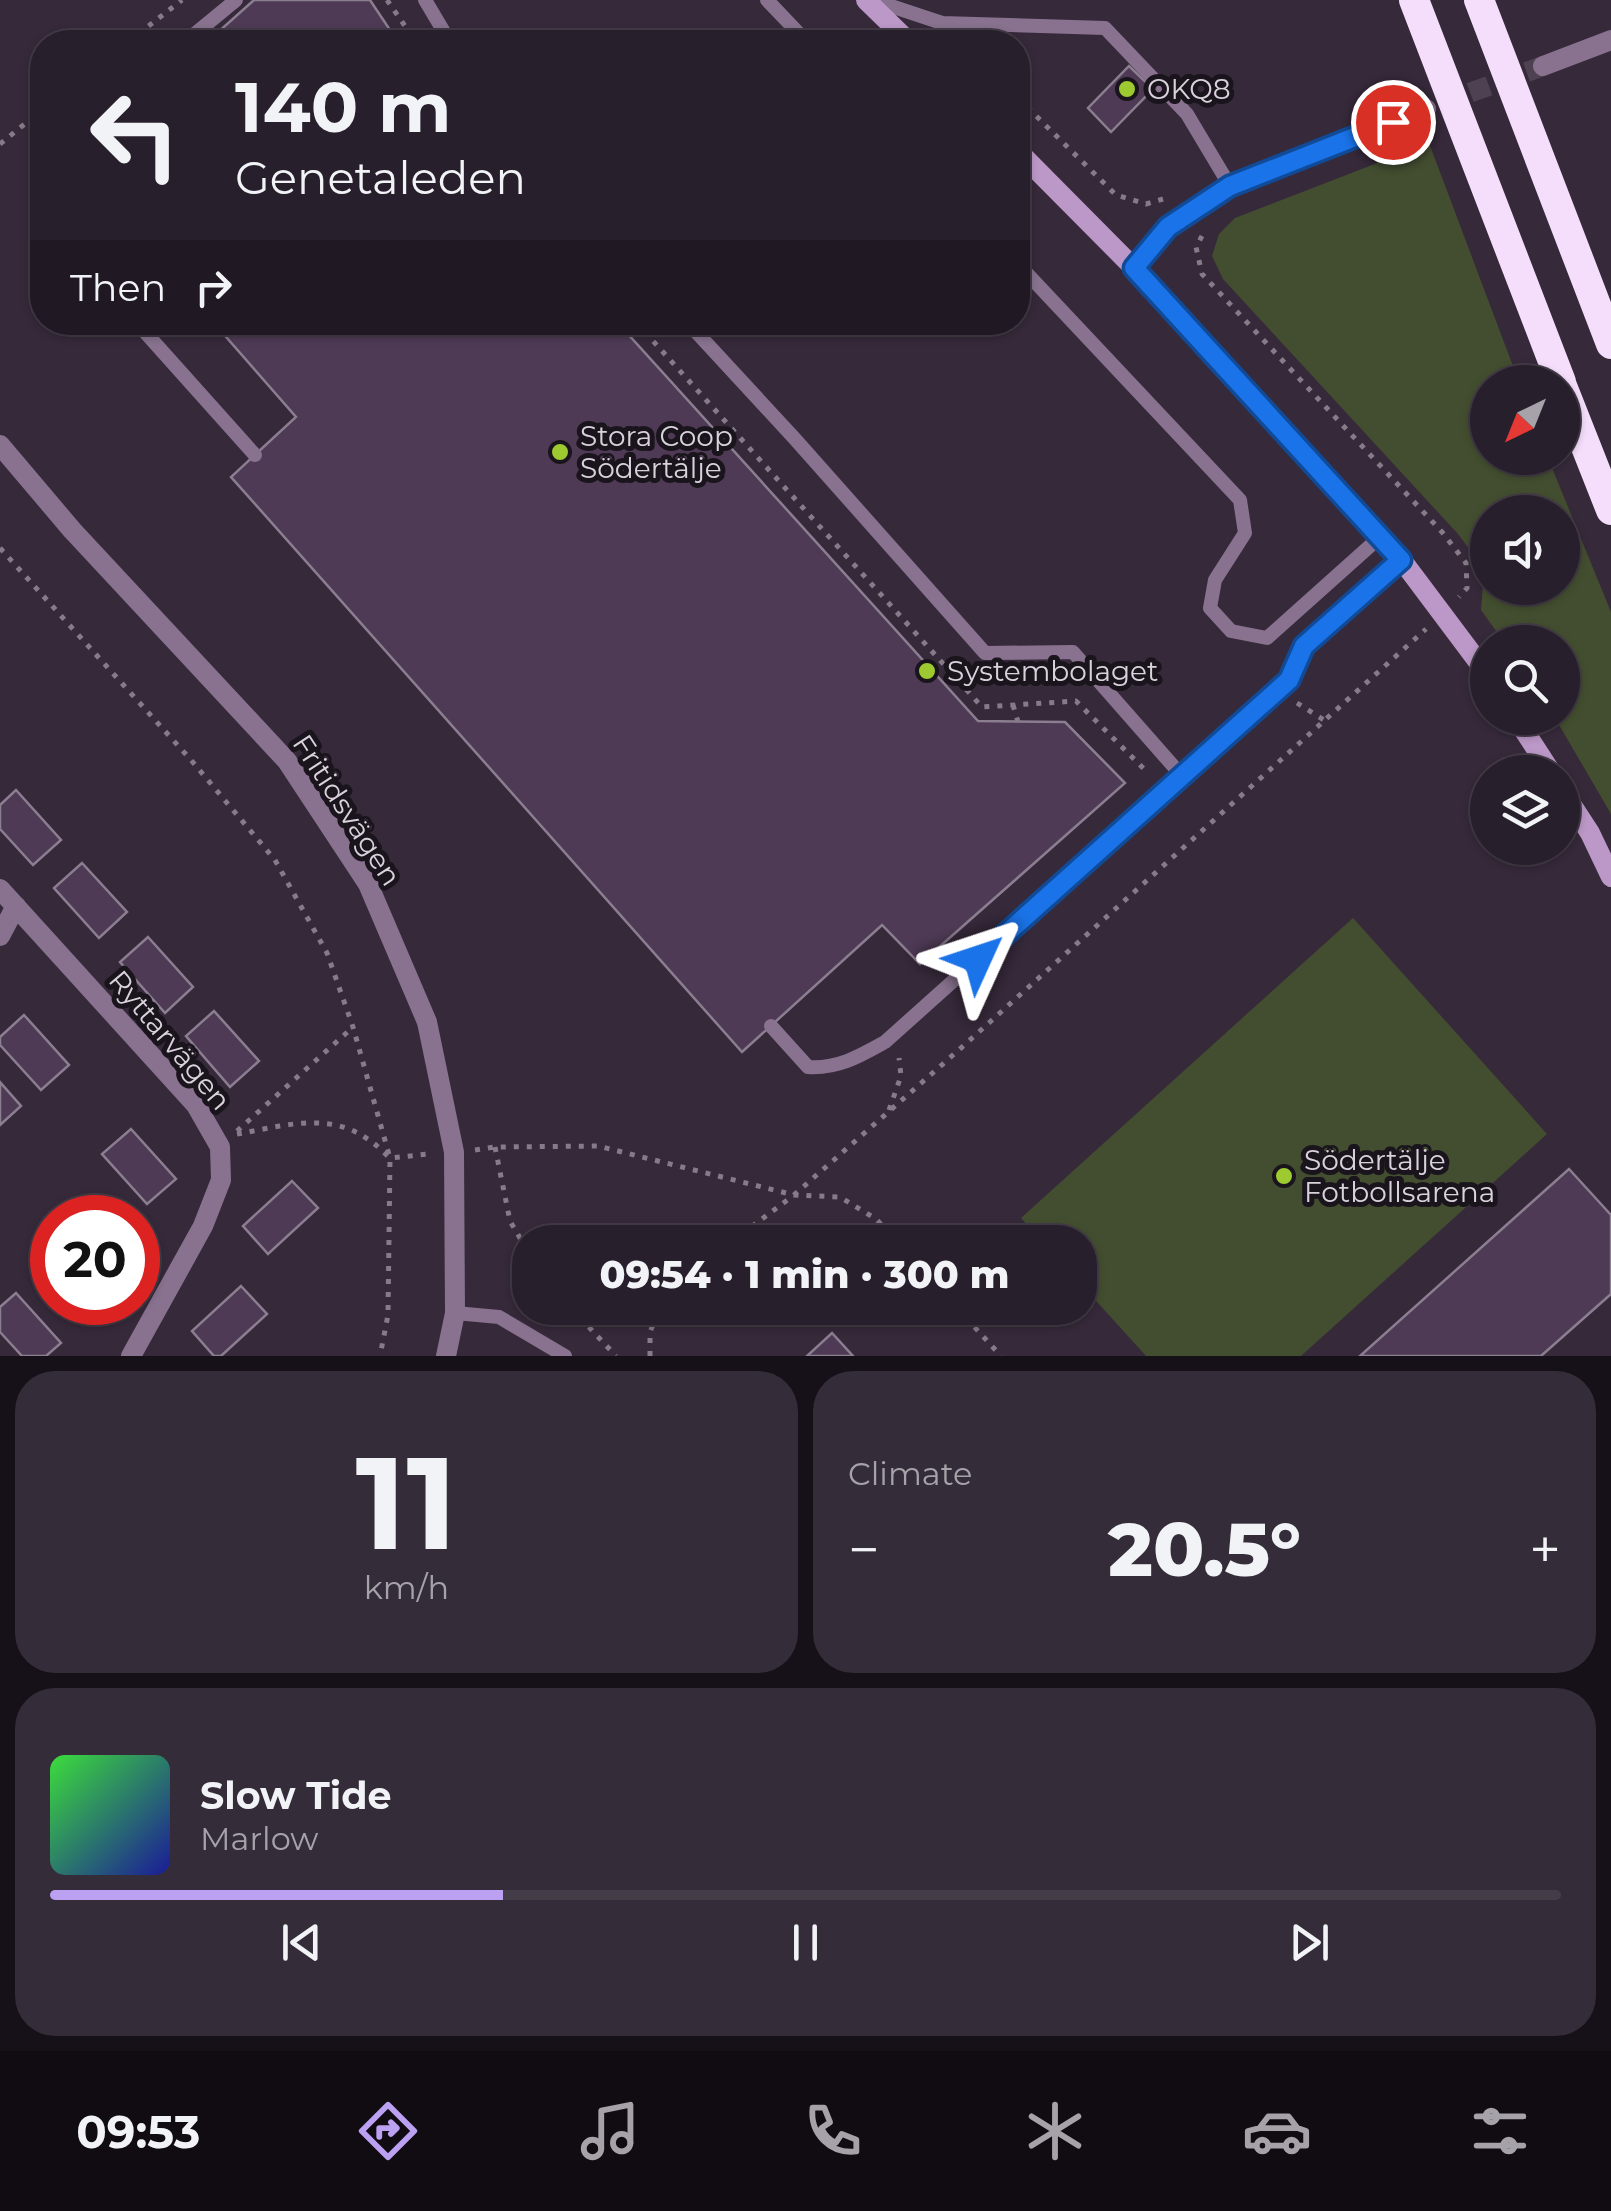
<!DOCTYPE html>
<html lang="en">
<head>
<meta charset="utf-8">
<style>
	:root { --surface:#281f2c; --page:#342c38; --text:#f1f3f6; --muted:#a5a2a9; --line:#443d48; --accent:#bca0f2 }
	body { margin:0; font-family:Montserrat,sans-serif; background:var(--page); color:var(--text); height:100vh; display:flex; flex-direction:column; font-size:38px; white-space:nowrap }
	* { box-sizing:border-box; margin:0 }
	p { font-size:32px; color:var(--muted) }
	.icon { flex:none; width:55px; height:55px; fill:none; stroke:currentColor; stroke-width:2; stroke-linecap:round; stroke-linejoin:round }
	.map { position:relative; height:1356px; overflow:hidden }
	.drawer { display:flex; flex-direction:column; gap:15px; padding:15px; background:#161118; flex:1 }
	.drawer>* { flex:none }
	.banner { position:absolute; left:30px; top:30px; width:1000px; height:305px; border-radius:40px; box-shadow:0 2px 8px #0004,0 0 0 2px var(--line); background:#281f2c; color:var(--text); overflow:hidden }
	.needle { width:65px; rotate:223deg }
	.fabs { position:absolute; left:1470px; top:365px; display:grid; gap:20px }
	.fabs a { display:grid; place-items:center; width:110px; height:110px; border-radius:50%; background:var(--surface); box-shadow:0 2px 8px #0004,0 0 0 2px var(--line); font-size:50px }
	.speed { position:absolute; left:30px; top:1195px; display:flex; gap:20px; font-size:50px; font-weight:700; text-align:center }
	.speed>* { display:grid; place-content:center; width:130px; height:130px; border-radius:50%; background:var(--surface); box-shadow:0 2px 8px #0004,0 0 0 2px var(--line); line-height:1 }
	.speed .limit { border:15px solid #d22; background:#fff; color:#111 }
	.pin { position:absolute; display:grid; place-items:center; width:85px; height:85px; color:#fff; margin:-42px; border:5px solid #fff; border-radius:50%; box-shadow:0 2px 10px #0007 }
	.me { position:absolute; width:110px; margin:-55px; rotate:48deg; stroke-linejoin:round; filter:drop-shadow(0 0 8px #0008) }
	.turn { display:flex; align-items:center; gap:35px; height:210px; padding:0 40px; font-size:45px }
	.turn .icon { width:130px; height:130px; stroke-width:2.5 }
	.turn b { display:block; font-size:70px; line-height:85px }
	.then { display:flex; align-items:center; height:95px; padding:0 40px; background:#0003; gap:20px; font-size:38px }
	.big { font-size:75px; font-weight:800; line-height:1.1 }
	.drawer .card { flex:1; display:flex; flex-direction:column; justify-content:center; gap:15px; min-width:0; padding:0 35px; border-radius:40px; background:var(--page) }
	.drawer .dial { align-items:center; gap:0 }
	.dial b { font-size:130px; line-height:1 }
	.song { display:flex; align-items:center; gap:30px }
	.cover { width:120px; height:120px; border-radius:15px; background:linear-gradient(135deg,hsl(120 70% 55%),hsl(240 70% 35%)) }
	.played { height:10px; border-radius:5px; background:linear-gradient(90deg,var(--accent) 30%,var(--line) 30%) }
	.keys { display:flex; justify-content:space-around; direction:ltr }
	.heat { display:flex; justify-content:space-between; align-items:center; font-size:55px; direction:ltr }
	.drawer .tiles { flex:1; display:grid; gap:15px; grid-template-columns:1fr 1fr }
	.card:last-child { grid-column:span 2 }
	.trip { position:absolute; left:512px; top:1225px; width:585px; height:100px; border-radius:40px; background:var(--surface); box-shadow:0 2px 8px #0004,0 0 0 2px var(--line); font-weight:800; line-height:100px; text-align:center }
	.tabs { display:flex; height:160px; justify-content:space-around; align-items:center; background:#100c12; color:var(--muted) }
	.tabs .icon { width:70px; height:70px }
	.tabs .active { color:var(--accent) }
	.tabs b { font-size:45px; color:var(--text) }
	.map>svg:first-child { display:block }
</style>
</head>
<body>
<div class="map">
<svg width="1611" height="1356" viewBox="0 0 1611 1356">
	<rect width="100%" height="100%" fill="#36293a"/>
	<path fill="#434e30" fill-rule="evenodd" d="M 1429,143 L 1519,382 L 1488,382 L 1488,458 L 1548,458 L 1611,612 L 1611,814 L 1555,718 L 1562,718 L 1562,642 L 1504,642 L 1481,610 L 1483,585 L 1476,558 L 1458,534 L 1223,279 L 1212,256 L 1219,234 L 1235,218 ZM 1488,512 L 1562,512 L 1562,588 L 1488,588 Z
		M 1353,918 L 1547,1134 L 1301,1356 L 1146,1356 L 1080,1283 L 1080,1242 L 1043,1242 L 1021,1218 Z"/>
	<path fill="#4e3a55" stroke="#8c7e91" stroke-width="2.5" d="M 254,0 L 370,0 L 398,42 L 207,42 Z
		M 1129,66 L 1153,89 L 1111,132 L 1088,108 Z
		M 213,322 L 617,322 L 978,721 L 1065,722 L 1125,783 L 920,964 L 882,925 L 742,1052 L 231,477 L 296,417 Z
		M 16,790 L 61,840 L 33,865 L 0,829 L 0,805 Z
		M 82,863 L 127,912 L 99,938 L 54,888 Z
		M 148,937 L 193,987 L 165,1013 L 120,962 Z
		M 214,1011 L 259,1061 L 230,1087 L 186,1036 Z
		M 24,1015 L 69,1065 L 41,1090 L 0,1045 L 0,1037 Z
		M 0,1082 L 21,1106 L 0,1125 Z
		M 131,1129 L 176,1179 L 147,1204 L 102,1154 Z
		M 1569,1169 L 1611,1215 L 1611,1294 L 1541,1356 L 1360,1356 Z
		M 292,1181 L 318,1208 L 268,1254 L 243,1226 Z
		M 241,1286 L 267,1314 L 221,1356 L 214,1356 L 192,1331 Z
		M 16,1293 L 61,1343 L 46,1356 L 22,1356 L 0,1332 L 0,1307 Z
		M 832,1333 L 853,1356 L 807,1356 Z"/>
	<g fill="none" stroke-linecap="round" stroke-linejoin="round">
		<path stroke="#4e4252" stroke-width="20" stroke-dasharray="20 10" stroke-linecap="butt" d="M 1442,103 L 1543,66"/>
		<path stroke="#867b89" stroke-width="5" stroke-dasharray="5 8" stroke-linecap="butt" d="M 387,0 L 416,42
			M 128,42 L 182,0
			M 1018,98 L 1116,195 L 1146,204 L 1163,199
			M 0,144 L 42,110
			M 1202,236 L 1196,247 L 1202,274 L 1442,532 L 1466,563 L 1467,588 L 1459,597
			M 636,322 L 982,707 L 1076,701 L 1146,771
			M 0,548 L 191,760 L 275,860 L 327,953 L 353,1027 L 390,1158 L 388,1315 L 380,1356
			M 1297,703 L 1324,720
			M 1013,705 L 1018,722
			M 889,1110 L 901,1076 L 899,1058
			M 237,1131 L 352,1028
			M 237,1134 C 279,1127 327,1111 366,1138 C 375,1143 382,1151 390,1158 L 429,1154
			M 495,1147 L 510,1221 L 530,1255
			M 475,1150 L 495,1147 L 598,1146 L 794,1195 L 961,1048 L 1426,629
			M 731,1242 L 794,1195 L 840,1197 L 876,1219 L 898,1242
			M 571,1308 L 616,1356
			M 957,1308 L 1001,1356
			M 650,1356 L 650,1332 L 660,1308"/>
		<path stroke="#88728f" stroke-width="14" d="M 425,0 L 450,42
			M 767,0 L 807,42
			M 873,0 L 942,23 L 1105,28 L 1187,114 L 1230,186
			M 185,42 L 236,0
			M 1018,264 L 1240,500 L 1245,533 L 1215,580 L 1210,608 L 1231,631 L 1267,638 L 1380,537
			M 136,322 L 255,455
			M 687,322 L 795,439 L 985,653 L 1073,652 L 1182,776 L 1289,680 L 1305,646 L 1401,559
			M 771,1026 L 808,1067 C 838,1069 860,1056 885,1042 L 1182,776
			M 455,1313 L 499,1317 L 565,1356"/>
		<path stroke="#88728f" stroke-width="20" d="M 1543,66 L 1611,40
			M 1134,268 L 1169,227 L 1230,186 L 1426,109
			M 0,445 L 72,530 L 287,761 L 368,884 L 427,1022 L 454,1152 L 455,1313 L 446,1356
			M 0,889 L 196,1105 L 220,1147 L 221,1180 L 203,1226 L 131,1356
			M 0,936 L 16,906"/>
		<path stroke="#bb98c7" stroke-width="20" d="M 866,0 L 909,42
			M 1018,151 L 1134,268 L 1401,559 L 1488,675
			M 1516,718 L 1551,772
			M 1562,790 L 1590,833 L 1611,877"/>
		<path stroke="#f4defb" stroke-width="30" d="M 1414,0 L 1561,382
			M 1479,0 L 1611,344
			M 1562,386 L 1611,510"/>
	</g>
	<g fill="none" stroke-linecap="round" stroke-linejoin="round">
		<defs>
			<path id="route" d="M 978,959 L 1289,680 L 1304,646 L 1401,560 L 1134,268 L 1168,227 L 1230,186 L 1393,122"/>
		</defs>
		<use href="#route" stroke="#114b97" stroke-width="25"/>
		<use href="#route" stroke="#1a73e8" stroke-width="18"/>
	</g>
	<g fill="#9dca30" stroke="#1a141c" stroke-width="4">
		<circle cx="1127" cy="89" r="10"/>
		<circle cx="560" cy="452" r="10"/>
		<circle cx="927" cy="671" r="10"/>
		<circle cx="1284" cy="1176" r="10"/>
	</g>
	<g text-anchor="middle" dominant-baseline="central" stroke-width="10" stroke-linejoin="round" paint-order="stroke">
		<g font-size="28" fill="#d9d1dc" stroke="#1a141c" text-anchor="start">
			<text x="1147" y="89">OKQ8</text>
			<text x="580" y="436">Stora Coop<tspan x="580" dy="32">Södertälje</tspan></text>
			<text x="947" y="671">Systembolaget</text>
			<text x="1304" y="1160">Södertälje<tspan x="1304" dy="32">Fotbollsarena</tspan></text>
		</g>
		<g font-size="28" fill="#d9d1dc" stroke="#1a141c">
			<text transform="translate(347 810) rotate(57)">Fritidsvägen</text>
			<text transform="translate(170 1040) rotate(50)">Ryttarvägen</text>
		</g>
	</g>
</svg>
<div class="fabs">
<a><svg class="needle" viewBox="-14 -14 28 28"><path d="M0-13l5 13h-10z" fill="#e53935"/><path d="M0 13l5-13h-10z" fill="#a5a2a9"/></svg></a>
<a><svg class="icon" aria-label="sound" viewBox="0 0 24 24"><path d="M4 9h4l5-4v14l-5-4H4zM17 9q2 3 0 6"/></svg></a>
<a><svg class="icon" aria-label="search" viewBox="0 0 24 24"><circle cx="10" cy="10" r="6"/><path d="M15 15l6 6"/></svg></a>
<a><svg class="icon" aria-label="layers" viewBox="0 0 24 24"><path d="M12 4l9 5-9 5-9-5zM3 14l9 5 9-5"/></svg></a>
</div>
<div class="speed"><div class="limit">20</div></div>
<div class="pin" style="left:1393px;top:122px;background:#d93025"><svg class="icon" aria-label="arrive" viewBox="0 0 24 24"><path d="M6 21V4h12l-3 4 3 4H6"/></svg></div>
<svg class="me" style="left:978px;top:959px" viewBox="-20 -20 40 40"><path d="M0-17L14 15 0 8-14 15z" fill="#1a73e8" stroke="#fff" stroke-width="4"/></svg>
<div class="trip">09:54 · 1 min · 300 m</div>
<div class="banner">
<div class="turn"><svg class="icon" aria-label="left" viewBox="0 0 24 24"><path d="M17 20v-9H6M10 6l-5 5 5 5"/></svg><div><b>140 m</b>Genetaleden</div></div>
<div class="then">Then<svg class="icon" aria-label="right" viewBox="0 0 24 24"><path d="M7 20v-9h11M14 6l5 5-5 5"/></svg></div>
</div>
</div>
<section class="drawer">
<div class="tiles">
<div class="card dial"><b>11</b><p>km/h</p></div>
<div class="card"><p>Climate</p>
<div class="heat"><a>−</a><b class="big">20.5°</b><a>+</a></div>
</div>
<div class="card">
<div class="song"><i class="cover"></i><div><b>Slow Tide</b><p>Marlow</p></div></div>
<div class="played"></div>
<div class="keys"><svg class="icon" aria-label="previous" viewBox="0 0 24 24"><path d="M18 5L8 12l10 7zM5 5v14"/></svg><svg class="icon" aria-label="pause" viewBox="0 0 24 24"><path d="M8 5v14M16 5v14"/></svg><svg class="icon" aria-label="next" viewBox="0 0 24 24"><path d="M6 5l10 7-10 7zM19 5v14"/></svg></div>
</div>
</div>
</section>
<nav class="tabs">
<b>09:53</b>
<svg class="icon active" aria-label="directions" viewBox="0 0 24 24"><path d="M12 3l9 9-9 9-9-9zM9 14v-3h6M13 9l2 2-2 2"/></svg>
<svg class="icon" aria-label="music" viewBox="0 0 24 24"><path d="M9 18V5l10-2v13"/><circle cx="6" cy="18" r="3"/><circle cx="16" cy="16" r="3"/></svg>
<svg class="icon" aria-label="phone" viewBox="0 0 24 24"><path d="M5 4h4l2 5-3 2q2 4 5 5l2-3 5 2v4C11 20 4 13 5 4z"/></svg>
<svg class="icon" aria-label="climate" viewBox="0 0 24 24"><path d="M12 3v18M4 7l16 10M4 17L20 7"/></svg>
<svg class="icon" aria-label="car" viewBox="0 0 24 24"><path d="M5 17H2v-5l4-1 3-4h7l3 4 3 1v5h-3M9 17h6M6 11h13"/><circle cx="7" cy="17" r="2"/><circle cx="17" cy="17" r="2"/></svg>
<svg class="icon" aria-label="filters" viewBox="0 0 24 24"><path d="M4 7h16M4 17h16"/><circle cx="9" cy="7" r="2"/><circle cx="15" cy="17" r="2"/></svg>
</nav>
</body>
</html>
